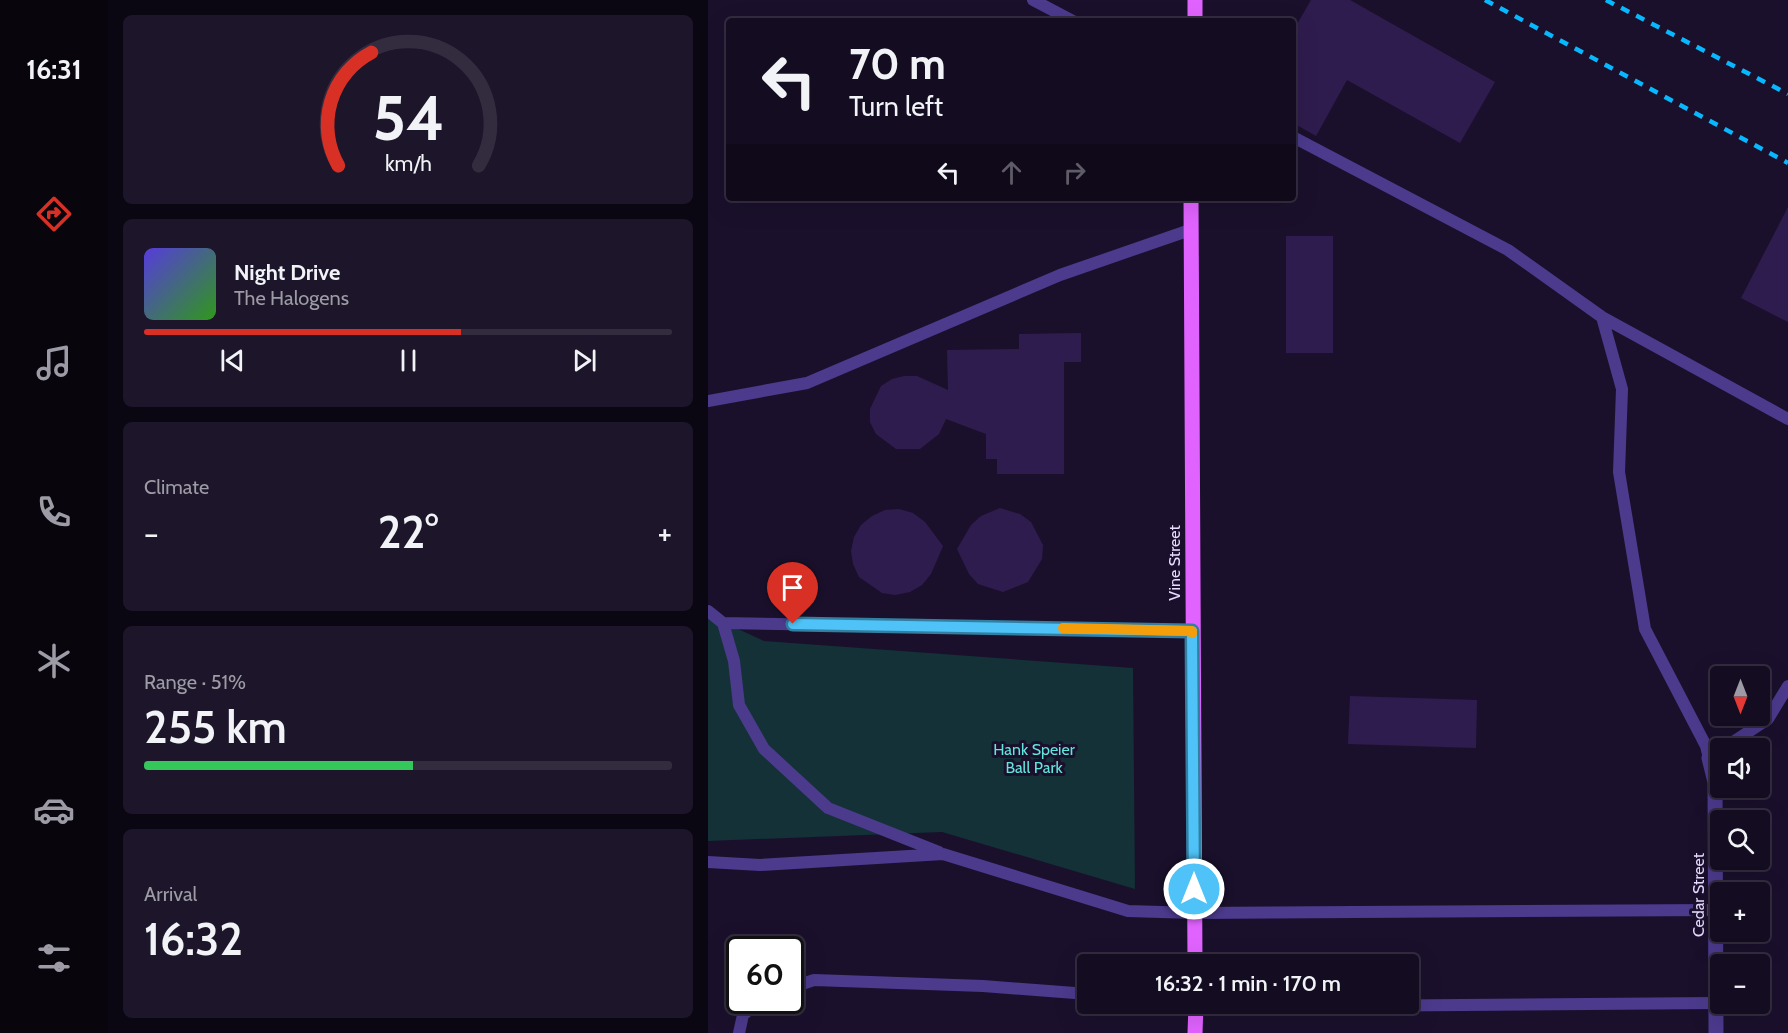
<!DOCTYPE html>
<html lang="en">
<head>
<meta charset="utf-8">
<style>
	:root { --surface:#140c21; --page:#1d152a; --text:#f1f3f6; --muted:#9d9ba5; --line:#332c3f; --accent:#d93025 }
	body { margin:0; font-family:Cabin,sans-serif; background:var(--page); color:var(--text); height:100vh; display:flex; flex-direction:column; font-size:22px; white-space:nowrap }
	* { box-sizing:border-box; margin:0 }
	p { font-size:20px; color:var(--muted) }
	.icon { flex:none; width:33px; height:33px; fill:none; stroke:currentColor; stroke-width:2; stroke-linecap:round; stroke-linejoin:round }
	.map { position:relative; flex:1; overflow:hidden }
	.panel { display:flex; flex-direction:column; gap:15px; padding:15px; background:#0b0712; width:600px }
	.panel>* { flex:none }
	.banner { position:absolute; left:18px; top:18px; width:570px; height:183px; border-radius:6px; box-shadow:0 6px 24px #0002,0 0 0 2px var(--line); background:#140c21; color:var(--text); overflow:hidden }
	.needle { width:39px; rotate:180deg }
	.controls { position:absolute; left:1002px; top:666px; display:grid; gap:12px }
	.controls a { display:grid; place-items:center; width:60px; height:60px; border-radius:6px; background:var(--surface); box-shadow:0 6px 24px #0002,0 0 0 2px var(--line); font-size:30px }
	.speed { position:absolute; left:18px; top:936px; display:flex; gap:12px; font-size:30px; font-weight:700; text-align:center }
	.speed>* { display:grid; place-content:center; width:78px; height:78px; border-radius:50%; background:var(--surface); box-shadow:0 6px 24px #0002,0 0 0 2px var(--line); line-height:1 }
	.speed .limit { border:3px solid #111; border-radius:9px; background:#fff; color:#111 }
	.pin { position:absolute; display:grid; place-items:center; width:51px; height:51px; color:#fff; margin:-62px -26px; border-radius:50% 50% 50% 0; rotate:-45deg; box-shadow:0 0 6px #0007 }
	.pin .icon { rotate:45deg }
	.me { position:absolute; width:66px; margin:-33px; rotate:0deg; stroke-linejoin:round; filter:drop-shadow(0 0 4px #0008) }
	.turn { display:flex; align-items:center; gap:21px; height:126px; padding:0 24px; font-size:27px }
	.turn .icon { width:78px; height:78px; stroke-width:2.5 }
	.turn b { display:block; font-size:42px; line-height:51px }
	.lanes { display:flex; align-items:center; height:57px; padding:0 24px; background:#0003; justify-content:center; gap:30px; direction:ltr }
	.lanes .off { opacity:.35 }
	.big { font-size:45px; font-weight:600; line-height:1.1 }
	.panel .card { flex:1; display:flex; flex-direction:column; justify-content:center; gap:9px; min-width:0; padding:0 21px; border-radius:9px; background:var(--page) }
	.panel .dial { align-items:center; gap:0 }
	.dial svg { height:156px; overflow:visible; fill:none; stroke:var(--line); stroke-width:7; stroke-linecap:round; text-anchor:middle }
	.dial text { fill:var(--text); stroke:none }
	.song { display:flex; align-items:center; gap:18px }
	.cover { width:72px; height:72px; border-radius:9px; background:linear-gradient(135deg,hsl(250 70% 55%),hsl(110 70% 35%)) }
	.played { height:6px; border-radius:3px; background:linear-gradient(90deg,var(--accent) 60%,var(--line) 60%) }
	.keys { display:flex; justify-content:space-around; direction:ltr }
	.heat { display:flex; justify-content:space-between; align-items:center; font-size:33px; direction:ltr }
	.charge { height:9px; border-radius:4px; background:linear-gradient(90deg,#34c759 51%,var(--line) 0) }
	.trip { position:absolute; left:369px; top:954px; width:342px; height:60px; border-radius:6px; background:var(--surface); box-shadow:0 6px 24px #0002,0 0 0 2px var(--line); font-weight:600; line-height:60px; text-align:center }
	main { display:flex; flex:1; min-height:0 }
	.menu { display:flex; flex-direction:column; width:108px; justify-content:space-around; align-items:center; background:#08050d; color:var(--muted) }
	.menu .icon { width:42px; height:42px }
	.menu .active { color:var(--accent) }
	.menu b { font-size:27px; color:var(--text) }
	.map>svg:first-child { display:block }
</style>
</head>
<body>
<main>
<nav class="menu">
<b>16:31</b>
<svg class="icon active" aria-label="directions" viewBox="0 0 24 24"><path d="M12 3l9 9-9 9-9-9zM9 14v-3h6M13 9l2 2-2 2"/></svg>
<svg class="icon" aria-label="music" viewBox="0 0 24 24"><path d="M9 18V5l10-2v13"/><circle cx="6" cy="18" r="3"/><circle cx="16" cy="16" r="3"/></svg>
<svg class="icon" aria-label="phone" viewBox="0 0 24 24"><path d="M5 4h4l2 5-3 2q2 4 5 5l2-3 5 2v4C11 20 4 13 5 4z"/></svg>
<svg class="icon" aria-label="climate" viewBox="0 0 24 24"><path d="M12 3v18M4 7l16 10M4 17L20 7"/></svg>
<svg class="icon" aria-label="car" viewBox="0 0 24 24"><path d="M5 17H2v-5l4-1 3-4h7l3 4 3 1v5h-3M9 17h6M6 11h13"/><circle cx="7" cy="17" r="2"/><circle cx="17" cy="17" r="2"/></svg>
<svg class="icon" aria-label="filters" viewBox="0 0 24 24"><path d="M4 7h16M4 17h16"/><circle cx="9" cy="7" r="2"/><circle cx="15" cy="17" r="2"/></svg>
</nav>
<section class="panel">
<div class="card dial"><svg viewBox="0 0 100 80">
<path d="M14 69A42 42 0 1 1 86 69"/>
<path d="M14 69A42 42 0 0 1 31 11" stroke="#d93025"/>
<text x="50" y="56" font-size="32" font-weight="700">54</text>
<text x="50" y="72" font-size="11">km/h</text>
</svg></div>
<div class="card">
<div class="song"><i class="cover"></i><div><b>Night Drive</b><p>The Halogens</p></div></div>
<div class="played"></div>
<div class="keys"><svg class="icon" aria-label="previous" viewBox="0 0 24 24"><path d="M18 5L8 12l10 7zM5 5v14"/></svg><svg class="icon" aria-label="pause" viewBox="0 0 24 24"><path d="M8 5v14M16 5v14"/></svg><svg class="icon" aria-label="next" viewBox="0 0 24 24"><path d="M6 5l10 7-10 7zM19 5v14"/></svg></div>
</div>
<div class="card"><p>Climate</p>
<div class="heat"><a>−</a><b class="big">22°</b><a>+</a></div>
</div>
<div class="card"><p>Range · 51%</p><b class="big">255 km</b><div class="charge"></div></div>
<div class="card"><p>Arrival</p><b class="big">16:32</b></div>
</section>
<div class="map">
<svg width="1080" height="1033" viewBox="0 0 1080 1033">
	<rect width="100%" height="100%" fill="#1a102c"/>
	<path fill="#133136" d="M 0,615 L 56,641 L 425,668 L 427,889 L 234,832 L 0,841 Z"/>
	<path fill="#2f1c4e" d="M 603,0 L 642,0 L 787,82 L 752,143 L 639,80 L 608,136 L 585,123 L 585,31 Z
		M 1080,207 L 1080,322 L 1033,298 Z
		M 578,236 L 625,236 L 625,353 L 578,353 Z
		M 373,333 L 373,362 L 356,362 L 356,474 L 289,474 L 289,459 L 278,459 L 278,434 L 238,419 L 231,434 L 212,449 L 188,449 L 168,434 L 162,422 L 162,409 L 173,386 L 184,379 L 196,376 L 209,376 L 240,390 L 239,350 L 311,349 L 311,334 Z
		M 292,508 L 312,514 L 323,522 L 335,545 L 334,559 L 320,582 L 295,592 L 270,584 L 261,574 L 249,549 L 263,525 L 273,516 Z
		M 191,509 L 205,513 L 217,522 L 235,546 L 223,574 L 214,585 L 202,592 L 187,595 L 174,593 L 151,577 L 145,564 L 143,551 L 146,537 L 153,525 L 164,516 L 177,510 Z
		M 642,696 L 769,700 L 768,748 L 640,744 Z"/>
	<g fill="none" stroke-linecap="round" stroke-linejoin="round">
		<path stroke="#4c3a8d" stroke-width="12" d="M 325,0 L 365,21
			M 585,137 L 800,250 L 894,317 L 1080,419
			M 894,317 L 914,389 L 911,472 L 937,629 L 998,746 L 1001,758 L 1012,751
			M 0,401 L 99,383 L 352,275 L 482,230
			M 0,611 L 15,623 L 484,631
			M 15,623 L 26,661 L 31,705 L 56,749 L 120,808 L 231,852
			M 1016,748 L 1060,719 L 1080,686
			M 0,862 L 52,865 L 235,854 L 420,911 L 486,913 L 1008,910
			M 82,988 L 106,980 L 275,986 L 380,994
			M 459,1004 L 488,1007 L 1008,1003
			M 31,1033 L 35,1015 L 52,1000"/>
		<path stroke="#4c3a8d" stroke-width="15" d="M 1001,758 L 1007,782 L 1008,1033"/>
		<path stroke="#e163ff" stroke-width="15" d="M 487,21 L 487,0
			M 483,198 L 487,964
			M 487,1033 L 488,1004"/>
		<path stroke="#08b8ff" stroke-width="4.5" stroke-dasharray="9 8" stroke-linecap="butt" d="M 777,0 L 1080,163
			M 898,0 L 1080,94"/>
	</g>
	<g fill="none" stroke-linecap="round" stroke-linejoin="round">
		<defs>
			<path id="route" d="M 85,624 L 484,631 L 486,889"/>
		</defs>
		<use href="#route" stroke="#337fa1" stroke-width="15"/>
		<use href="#route" stroke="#4fc3f7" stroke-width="10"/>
		<path stroke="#f59e0b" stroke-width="10" d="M 355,628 L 484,631 L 484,633"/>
	</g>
	<g text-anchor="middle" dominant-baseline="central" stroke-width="6" stroke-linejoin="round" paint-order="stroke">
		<g font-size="16" fill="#e6dcff" stroke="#1a102c">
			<text transform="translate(466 563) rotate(-90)">Vine Street</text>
			<text transform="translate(990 895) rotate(-90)">Cedar Street</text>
		</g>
		<g font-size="16" fill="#62e5dc" stroke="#1a102c">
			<text x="326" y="749">Hank Speier<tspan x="326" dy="18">Ball Park</tspan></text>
		</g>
	</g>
</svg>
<div class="controls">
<a><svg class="needle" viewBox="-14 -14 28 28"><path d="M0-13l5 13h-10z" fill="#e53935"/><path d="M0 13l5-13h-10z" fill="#9d9ba5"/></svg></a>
<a><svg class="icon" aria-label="sound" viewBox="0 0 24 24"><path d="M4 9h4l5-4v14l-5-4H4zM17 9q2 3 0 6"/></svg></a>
<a><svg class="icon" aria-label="search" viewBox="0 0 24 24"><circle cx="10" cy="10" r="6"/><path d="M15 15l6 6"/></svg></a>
<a>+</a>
<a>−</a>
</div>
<div class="speed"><div class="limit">60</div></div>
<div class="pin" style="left:85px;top:624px;background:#d93025"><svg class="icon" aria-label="arrive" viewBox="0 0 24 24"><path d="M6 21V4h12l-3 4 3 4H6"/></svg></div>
<svg class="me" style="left:486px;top:889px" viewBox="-20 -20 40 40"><circle r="17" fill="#4fc3f7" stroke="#fff" stroke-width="3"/><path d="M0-11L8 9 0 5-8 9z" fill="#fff"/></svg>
<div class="trip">16:32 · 1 min · 170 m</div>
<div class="banner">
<div class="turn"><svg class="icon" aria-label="left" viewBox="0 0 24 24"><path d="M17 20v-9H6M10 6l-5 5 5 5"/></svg><div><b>70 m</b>Turn left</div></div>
<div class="lanes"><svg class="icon" aria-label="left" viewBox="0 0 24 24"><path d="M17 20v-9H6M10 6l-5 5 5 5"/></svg><svg class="icon off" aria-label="ahead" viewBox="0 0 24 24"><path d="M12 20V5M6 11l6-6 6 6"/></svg><svg class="icon off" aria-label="right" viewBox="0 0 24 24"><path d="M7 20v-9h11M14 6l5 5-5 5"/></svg></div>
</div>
</div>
</main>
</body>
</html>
